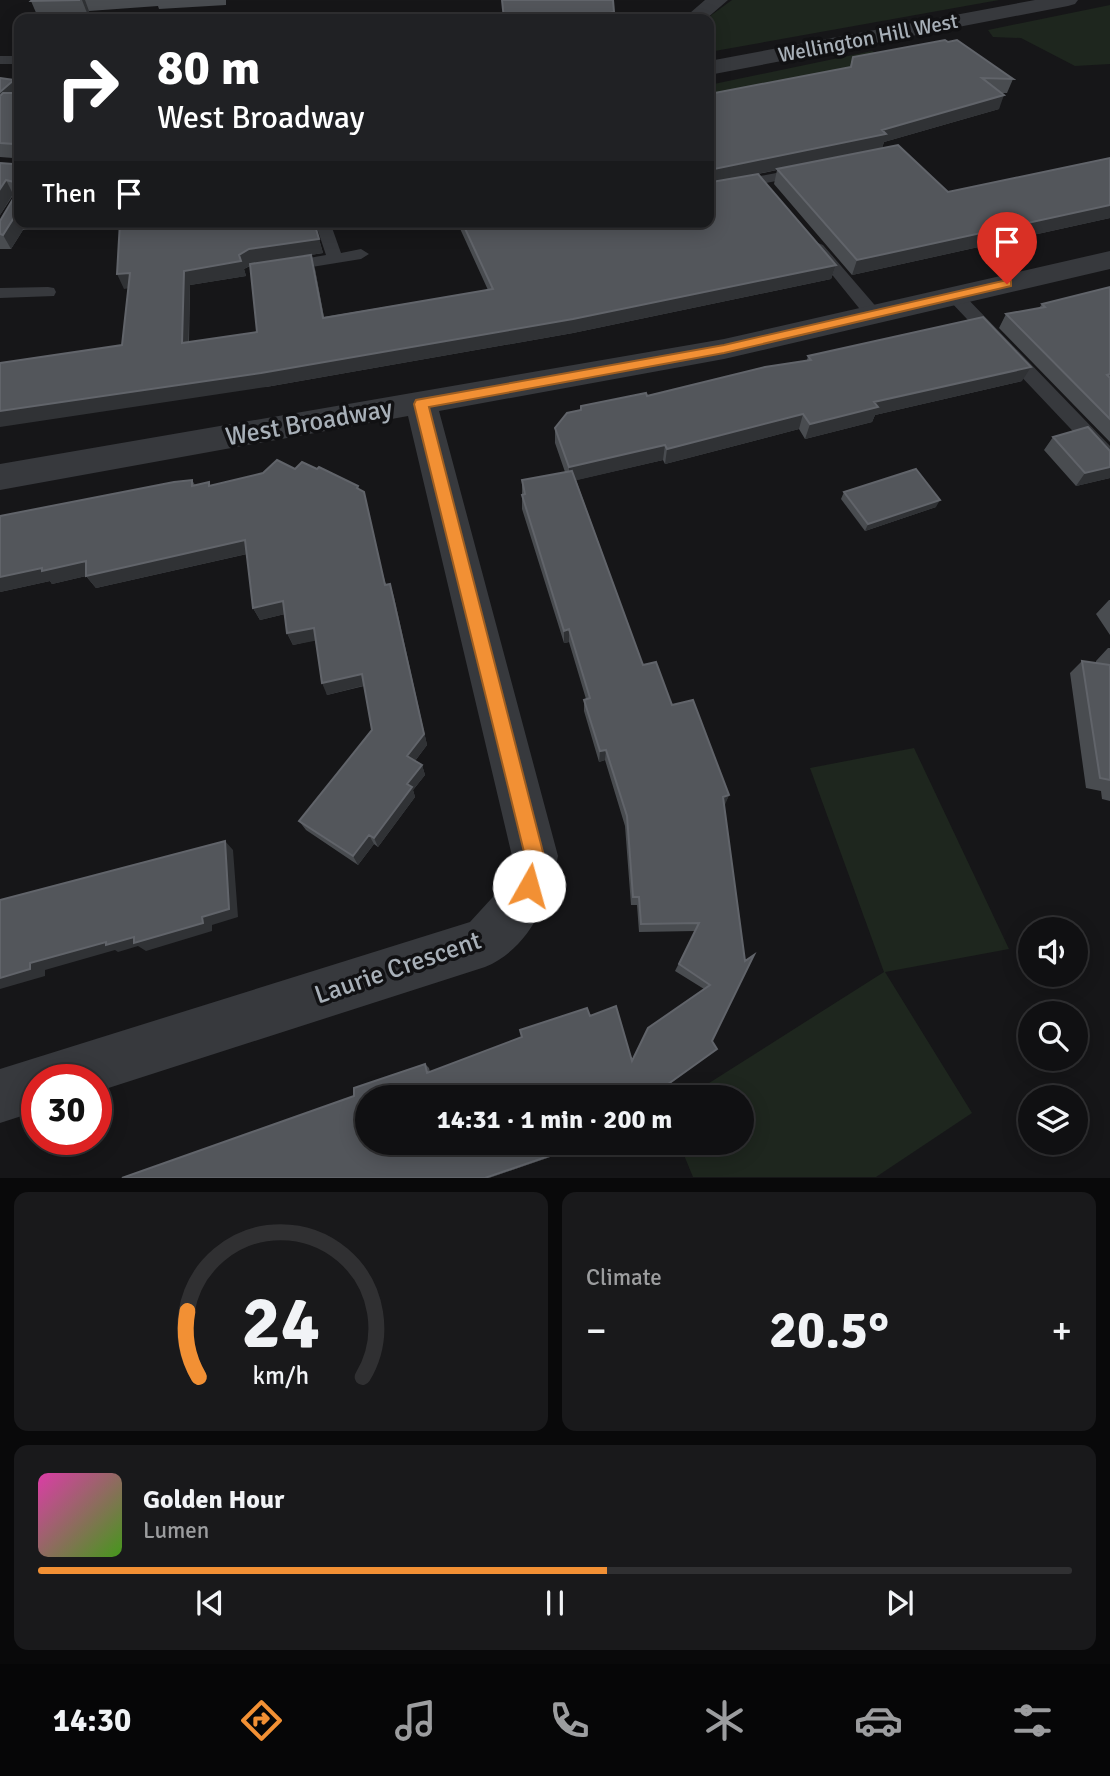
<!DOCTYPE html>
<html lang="en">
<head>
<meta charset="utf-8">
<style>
	:root { --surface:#101012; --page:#19191b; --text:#f1f3f6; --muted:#9c9d9f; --line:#303032; --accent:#f29034 }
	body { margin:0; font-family:Signika,sans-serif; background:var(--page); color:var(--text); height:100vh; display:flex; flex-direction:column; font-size:26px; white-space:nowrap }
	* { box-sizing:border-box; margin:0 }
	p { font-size:23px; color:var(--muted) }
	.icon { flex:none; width:38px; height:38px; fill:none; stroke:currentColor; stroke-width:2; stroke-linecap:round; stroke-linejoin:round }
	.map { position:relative; height:1178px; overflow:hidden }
	.side { display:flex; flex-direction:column; gap:14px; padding:14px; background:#09090a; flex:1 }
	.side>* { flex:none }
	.hud { position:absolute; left:14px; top:14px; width:700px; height:214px; border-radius:14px; box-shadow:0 4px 18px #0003,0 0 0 2px var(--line); background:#202124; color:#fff; overflow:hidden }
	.buttons { position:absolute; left:1018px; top:917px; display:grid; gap:14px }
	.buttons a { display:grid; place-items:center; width:70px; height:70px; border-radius:50%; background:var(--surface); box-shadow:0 4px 18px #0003,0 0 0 2px var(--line); font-size:35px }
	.speed { position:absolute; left:21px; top:1064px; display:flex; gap:14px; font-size:35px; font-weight:700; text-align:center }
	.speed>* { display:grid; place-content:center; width:91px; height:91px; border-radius:50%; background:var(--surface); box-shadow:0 4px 18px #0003,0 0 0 2px var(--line); line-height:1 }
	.speed .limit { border:10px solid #d22; background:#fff; color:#111 }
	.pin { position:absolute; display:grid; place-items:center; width:60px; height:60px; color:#fff; margin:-72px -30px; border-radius:50% 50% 50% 0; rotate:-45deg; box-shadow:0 0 7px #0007 }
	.pin .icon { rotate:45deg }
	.me { position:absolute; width:77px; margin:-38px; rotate:7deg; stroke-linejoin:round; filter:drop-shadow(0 0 5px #0008) }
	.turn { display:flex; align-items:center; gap:24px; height:147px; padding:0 28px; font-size:32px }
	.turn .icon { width:91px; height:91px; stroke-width:2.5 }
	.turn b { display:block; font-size:49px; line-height:60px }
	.then { display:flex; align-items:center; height:66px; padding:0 28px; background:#0003; gap:14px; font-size:26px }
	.big { font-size:52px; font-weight:700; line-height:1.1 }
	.side .widget { flex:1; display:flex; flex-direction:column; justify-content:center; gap:10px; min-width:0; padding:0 24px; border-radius:14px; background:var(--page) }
	.side .dial { align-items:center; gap:0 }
	.dial svg { height:182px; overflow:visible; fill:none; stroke:var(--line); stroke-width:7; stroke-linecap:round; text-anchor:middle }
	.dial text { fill:var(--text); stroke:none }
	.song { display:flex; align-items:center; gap:21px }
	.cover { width:84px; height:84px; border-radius:10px; background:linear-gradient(135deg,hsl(320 70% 55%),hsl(100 70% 35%)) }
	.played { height:7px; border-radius:4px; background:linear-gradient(90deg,var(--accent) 55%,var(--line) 55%) }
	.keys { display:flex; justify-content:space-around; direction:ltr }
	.heat { display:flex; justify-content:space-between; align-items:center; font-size:38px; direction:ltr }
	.side .tiles { flex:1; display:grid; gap:14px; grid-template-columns:1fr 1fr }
	.widget:last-child { grid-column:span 2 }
	.trip { position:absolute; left:355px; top:1085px; width:399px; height:70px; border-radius:35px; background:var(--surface); box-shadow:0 4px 18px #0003,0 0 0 2px var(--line); font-weight:700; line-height:70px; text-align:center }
	.tabs { display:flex; height:112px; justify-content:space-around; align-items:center; background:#060607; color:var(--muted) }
	.tabs .icon { width:49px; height:49px }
	.tabs .current { color:var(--accent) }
	.tabs b { font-size:32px; color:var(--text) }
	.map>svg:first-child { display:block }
</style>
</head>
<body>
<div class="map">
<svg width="1110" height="1178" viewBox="0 0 1110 1178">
	<rect width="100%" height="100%" fill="#161618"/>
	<path fill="#1e261e" d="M 732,0 L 999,0 L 709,52 L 709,19 L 706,19 Z
		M 1110,5 L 1110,64 L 1075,66 L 1021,38 L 993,37 L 988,30 Z
		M 872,51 L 880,56 L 853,67 L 709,104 L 709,85 Z
		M 914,748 L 1009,949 L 885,972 L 972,1113 L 876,1177 L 693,1177 L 679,1143 L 742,1143 L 742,1097 L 687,1097 L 884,972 L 810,768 Z"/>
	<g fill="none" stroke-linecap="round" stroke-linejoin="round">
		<path fill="#37393d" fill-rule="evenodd" d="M 0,56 L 19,56 L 19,64 L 0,64 Z
			M 802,168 L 807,169 L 807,175 L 709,194 L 709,186 Z
			M 315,222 L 330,222 L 341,253 L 361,249 L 369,254 L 361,259 L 287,271 L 281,269 L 279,266 L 281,263 L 326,255 Z
			M 818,243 L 823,245 L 879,310 L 881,314 L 879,318 L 867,318 L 813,251 L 810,248 L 813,245 Z
			M 48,287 L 54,288 L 56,292 L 54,296 L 0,298 L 0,288 Z
			M 955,291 L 961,292 L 1110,446 L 1110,465 L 1103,463 L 949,300 L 947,296 L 949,292 Z"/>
		<path fill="#37393d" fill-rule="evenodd" d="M 705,0 L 728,0 L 706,19 L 683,19 Z
			M 1110,251 L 1110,269 L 724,359 L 439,411 L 558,856 C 549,901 530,948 485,967 L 96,1092 L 96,1080 L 37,1080 L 37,1111 L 0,1123 L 0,1069 L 470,922 L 502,887 L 512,856 L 408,416 L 0,490 L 0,464 L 724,339 Z"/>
		<path fill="#37393d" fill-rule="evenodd" d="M 1035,0 L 1078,0 L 1075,4 L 1068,6 L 709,75 L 709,61 Z"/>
	</g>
	<path fill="#494c50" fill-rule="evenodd" d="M 32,0 L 226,0 L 226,5 L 159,9 L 158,6 L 89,11 L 87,13 L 37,15 L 31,1 Z
		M 853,57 L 1013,79 L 1007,93 L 1001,93 L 999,109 L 884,142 L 882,148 L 948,192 L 1110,158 L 1110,218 L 852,275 L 774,184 L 777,170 L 758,174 L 836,265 L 831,279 L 573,333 L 266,387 L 122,345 L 128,288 L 124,289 L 319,239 L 323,253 L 253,264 L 315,269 L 324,317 L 488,290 L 457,222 L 709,222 L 850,67 ZM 250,266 L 257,332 L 189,342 L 190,285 L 246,276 L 244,269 Z
		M 0,78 L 14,80 L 19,91 L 19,222 L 42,222 L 43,230 L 23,230 L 11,249 L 0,249 L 0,234 L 13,199 L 14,194 L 0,215 L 0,163 L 13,164 L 13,158 L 0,157 Z
		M 1110,287 L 1110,442 L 999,328 L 1006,314 L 1039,308 L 1042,304 Z
		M 808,356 L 1022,381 L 875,415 L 872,422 L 805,439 L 799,429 L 665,464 L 663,460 L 576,480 L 643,665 L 672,705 L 729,795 L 724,805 L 712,1041 L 717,1049 L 651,1097 L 368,1097 L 368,1143 L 591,1143 L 489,1178 L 122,1178 L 354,1096 L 425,1064 L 429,1068 L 430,1072 L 590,1016 L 632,1060 L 704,989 L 675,971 L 695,931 L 639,932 L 637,905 L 631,905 L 625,826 L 605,760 L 599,762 L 584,711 L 584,700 L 586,699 L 569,642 L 564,643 L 522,509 L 522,480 L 565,472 L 555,443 L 555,428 L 647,396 L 807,360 Z
		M 1053,437 L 1110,451 L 1110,478 L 1076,486 L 1044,450 Z
		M 295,469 L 317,469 L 358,486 L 386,585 L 390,584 L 394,597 L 427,745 L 415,761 L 422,765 L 425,775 L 413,790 L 415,797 L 378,847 L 374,844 L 358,865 L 306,830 L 299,821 L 372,730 L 364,686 L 327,695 L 315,640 L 293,645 L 287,633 L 285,614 L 260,620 L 253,608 L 247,554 L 96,588 L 86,576 L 52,584 L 50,581 L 0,592 L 0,516 L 192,480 L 195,485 L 211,486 Z
		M 844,492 L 936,507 L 865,531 L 841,499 Z
		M 1109,600 L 1110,600 L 1110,635 L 1096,614 Z
		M 1108,648 L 1110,648 L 1110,801 L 1102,799 L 1101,791 L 1086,788 L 1070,673 L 1082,661 L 1096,663 L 1096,661 Z"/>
	<path fill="#303235" d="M 82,0 L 85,0 L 89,11 L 87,13 Z
		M 614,12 L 614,19 L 582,19 Z
		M 14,80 L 19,91 L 19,95 L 0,112 L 0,92 Z
		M 1004,95 L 999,109 L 884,142 L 882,148 L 709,184 L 709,170 L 882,130 Z
		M 6,180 L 13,194 L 0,215 L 0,189 Z
		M 1110,205 L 1110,218 L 852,275 L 857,260 Z
		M 15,216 L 23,230 L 11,249 L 3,235 Z
		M 319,239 L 323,253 L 253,264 L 244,269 L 246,276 L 190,285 L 188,357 L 182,343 L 184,271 L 239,255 L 249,249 Z
		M 311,255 L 315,269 L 326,332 L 323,318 Z
		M 836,265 L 831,279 L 573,333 L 266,387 L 0,427 L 0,411 Z
		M 130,273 L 136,287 L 124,289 L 117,274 Z
		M 1031,367 L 1022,381 L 875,415 L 872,422 L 805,439 L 810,424 L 874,402 Z
		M 803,414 L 799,429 L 665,464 L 667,449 Z
		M 665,445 L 663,460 L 569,482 L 569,467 Z
		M 1110,467 L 1110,478 L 1076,486 L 1085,473 Z
		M 940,500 L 936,507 L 865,531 L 868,524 Z
		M 245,540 L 251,553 L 96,588 L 86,576 L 52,584 L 50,581 L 0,592 L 0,577 L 42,568 Z
		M 390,584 L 427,745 L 411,766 L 407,756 Z
		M 283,601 L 289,613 L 260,620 L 253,608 Z
		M 314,628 L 319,640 L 293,645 L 287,633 Z
		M 569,629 L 569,642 L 564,643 L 564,631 Z
		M 362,674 L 366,685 L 327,695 L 322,683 Z
		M 606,750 L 605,760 L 599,762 L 600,751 Z
		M 422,765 L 425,775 L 413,790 L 415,797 L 378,847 L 374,838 L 407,784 Z
		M 729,795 L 725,805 L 719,807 L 723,797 Z
		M 369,835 L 374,844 L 358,865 L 353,856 Z
		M 225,841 L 233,850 L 238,917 L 212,925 L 212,931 L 146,951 L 138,946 L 118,952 L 115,950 L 45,970 L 45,976 L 0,989 L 0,978 L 30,963 L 106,942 L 202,917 Z
		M 587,1143 L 591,1143 L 489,1178 L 485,1178 Z"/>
	<path fill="#53565b" stroke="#61646a" stroke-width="2" d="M 32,0 L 80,0 L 31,1 Z
		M 502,0 L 613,0 L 614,12 L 582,19 L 504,19 Z
		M 945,40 L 948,42 L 957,40 L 1013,79 L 982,78 L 1004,95 L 882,130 L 886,134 L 709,170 L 709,176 L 709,94 L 851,67 L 853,57 Z
		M 0,78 L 14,80 L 0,92 Z
		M 3,93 L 19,93 L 19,216 L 15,216 L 3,235 L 0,234 L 0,221 L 13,199 L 14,182 L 6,180 L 0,189 L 0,163 L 13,164 L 14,144 L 0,143 L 0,96 Z
		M 898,145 L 948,192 L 1110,158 L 1110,205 L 857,260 L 777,169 Z
		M 758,174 L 836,265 L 573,319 L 261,373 L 0,411 L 0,363 L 122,345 L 130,273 L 117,274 L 120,222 L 314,222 L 319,239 L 249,249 L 239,255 L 241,261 L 184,271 L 182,343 L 257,332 L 250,264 L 311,255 L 323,318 L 493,289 L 462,222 L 709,222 L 709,180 L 712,182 Z
		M 1110,287 L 1110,374 L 1107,375 L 1110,378 L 1110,419 L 1006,314 L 1045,307 L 1042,304 Z
		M 983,317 L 1031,367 L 874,402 L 878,407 L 810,424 L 803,414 L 667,449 L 665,445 L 569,467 L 555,428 L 567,413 L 581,410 L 581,406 L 646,393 L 647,396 L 765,367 L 811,360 L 808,356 Z
		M 1088,427 L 1110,451 L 1110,467 L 1085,473 L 1053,437 Z
		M 277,460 L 295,469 L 302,462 L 317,469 L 319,467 L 358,486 L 357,488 L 364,492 L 385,585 L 390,584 L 424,734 L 407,756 L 422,765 L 407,784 L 412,787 L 374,838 L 369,835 L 353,856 L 299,821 L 372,730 L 362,674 L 322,683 L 314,628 L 287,633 L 283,601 L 253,608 L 245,540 L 86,576 L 86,561 L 42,571 L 42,568 L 0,577 L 0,516 L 174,482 L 192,480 L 192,486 L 209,482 L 209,486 L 263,473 Z
		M 916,469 L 940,500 L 868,524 L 844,492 Z
		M 572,471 L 643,665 L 656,662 L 672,705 L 693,700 L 729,795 L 723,797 L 745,961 L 754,955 L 712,1041 L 717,1049 L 650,1097 L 368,1097 L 368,1143 L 587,1143 L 485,1178 L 122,1178 L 354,1096 L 354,1088 L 425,1064 L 427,1073 L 522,1037 L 520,1030 L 587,1008 L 590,1016 L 616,1006 L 632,1061 L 648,1028 L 710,985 L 679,964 L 699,923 L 641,924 L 639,897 L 633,897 L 627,816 L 606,750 L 600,751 L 584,700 L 590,698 L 569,629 L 564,631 L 522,495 L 525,494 L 522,480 Z
		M 1082,661 L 1110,665 L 1110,780 L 1100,778 Z
		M 225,841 L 229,909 L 202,917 L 203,923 L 134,943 L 134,937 L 106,945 L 106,942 L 30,963 L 30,969 L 0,978 L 0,900 Z"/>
	<path fill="#f29034" stroke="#9d5e22" stroke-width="2" d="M 1007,280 L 1011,281 L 1011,286 L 724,353 L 429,407 L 544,856 L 536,893 L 529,896 L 522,893 L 520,886 L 525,856 L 414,404 L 416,400 L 724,345 Z"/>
	<g text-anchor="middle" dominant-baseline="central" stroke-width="7" stroke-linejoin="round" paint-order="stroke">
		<g font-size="21" fill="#a8b0b8" stroke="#111113">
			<text transform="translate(868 38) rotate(-11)">Wellington Hill West</text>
		</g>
		<g font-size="26" fill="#a8b0b8" stroke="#111113">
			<text transform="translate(309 423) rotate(-10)">West Broadway</text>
			<text transform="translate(398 968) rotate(-19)">Laurie Crescent</text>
		</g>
	</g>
</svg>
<div class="buttons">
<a><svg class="icon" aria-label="sound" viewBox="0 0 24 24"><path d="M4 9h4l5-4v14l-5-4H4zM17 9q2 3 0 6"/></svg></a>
<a><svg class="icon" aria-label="search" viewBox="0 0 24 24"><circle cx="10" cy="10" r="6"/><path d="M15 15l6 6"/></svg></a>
<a><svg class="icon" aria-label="layers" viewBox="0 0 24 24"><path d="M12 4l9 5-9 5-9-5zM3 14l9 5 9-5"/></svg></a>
</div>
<div class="speed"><div class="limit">30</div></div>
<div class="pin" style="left:1007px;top:284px;background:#d93025"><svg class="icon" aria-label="arrive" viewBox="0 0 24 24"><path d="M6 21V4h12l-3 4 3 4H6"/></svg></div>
<svg class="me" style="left:529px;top:886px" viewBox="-20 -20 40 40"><circle r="19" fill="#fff"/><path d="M0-13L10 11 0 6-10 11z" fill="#f29034"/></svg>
<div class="trip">14:31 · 1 min · 200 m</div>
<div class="hud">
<div class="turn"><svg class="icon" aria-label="right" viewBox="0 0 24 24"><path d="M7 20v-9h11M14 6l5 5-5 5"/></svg><div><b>80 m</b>West Broadway</div></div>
<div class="then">Then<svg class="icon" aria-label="arrive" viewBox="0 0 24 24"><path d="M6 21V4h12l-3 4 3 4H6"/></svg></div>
</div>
</div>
<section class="side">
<div class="tiles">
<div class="widget dial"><svg viewBox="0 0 100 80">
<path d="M14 69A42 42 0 1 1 86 69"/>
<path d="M14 69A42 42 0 0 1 9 40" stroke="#f29034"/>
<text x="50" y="56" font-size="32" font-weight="700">24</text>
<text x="50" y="72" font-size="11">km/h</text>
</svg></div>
<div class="widget"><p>Climate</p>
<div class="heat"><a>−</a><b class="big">20.5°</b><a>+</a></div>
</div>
<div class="widget">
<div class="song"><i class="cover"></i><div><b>Golden Hour</b><p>Lumen</p></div></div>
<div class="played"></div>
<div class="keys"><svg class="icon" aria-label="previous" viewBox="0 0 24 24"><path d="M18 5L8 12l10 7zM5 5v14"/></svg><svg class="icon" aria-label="pause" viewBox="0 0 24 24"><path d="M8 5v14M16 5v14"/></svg><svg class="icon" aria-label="next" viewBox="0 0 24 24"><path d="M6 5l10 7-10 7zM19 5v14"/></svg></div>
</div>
</div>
</section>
<nav class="tabs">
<b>14:30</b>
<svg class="icon current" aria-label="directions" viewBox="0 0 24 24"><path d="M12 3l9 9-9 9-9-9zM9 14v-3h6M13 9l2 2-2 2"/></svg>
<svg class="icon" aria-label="music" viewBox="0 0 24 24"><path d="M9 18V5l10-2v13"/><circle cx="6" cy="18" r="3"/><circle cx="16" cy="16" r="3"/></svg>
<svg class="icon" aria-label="phone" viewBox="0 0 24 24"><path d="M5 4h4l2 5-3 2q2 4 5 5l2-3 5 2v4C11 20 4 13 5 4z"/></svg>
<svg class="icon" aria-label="climate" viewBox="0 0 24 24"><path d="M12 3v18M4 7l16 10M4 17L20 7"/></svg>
<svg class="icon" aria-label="car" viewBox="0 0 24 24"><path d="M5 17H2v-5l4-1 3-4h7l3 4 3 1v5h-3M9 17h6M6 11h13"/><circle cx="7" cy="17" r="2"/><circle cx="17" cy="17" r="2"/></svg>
<svg class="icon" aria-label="filters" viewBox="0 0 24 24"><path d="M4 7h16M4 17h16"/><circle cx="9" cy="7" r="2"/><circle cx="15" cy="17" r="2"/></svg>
</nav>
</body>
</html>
